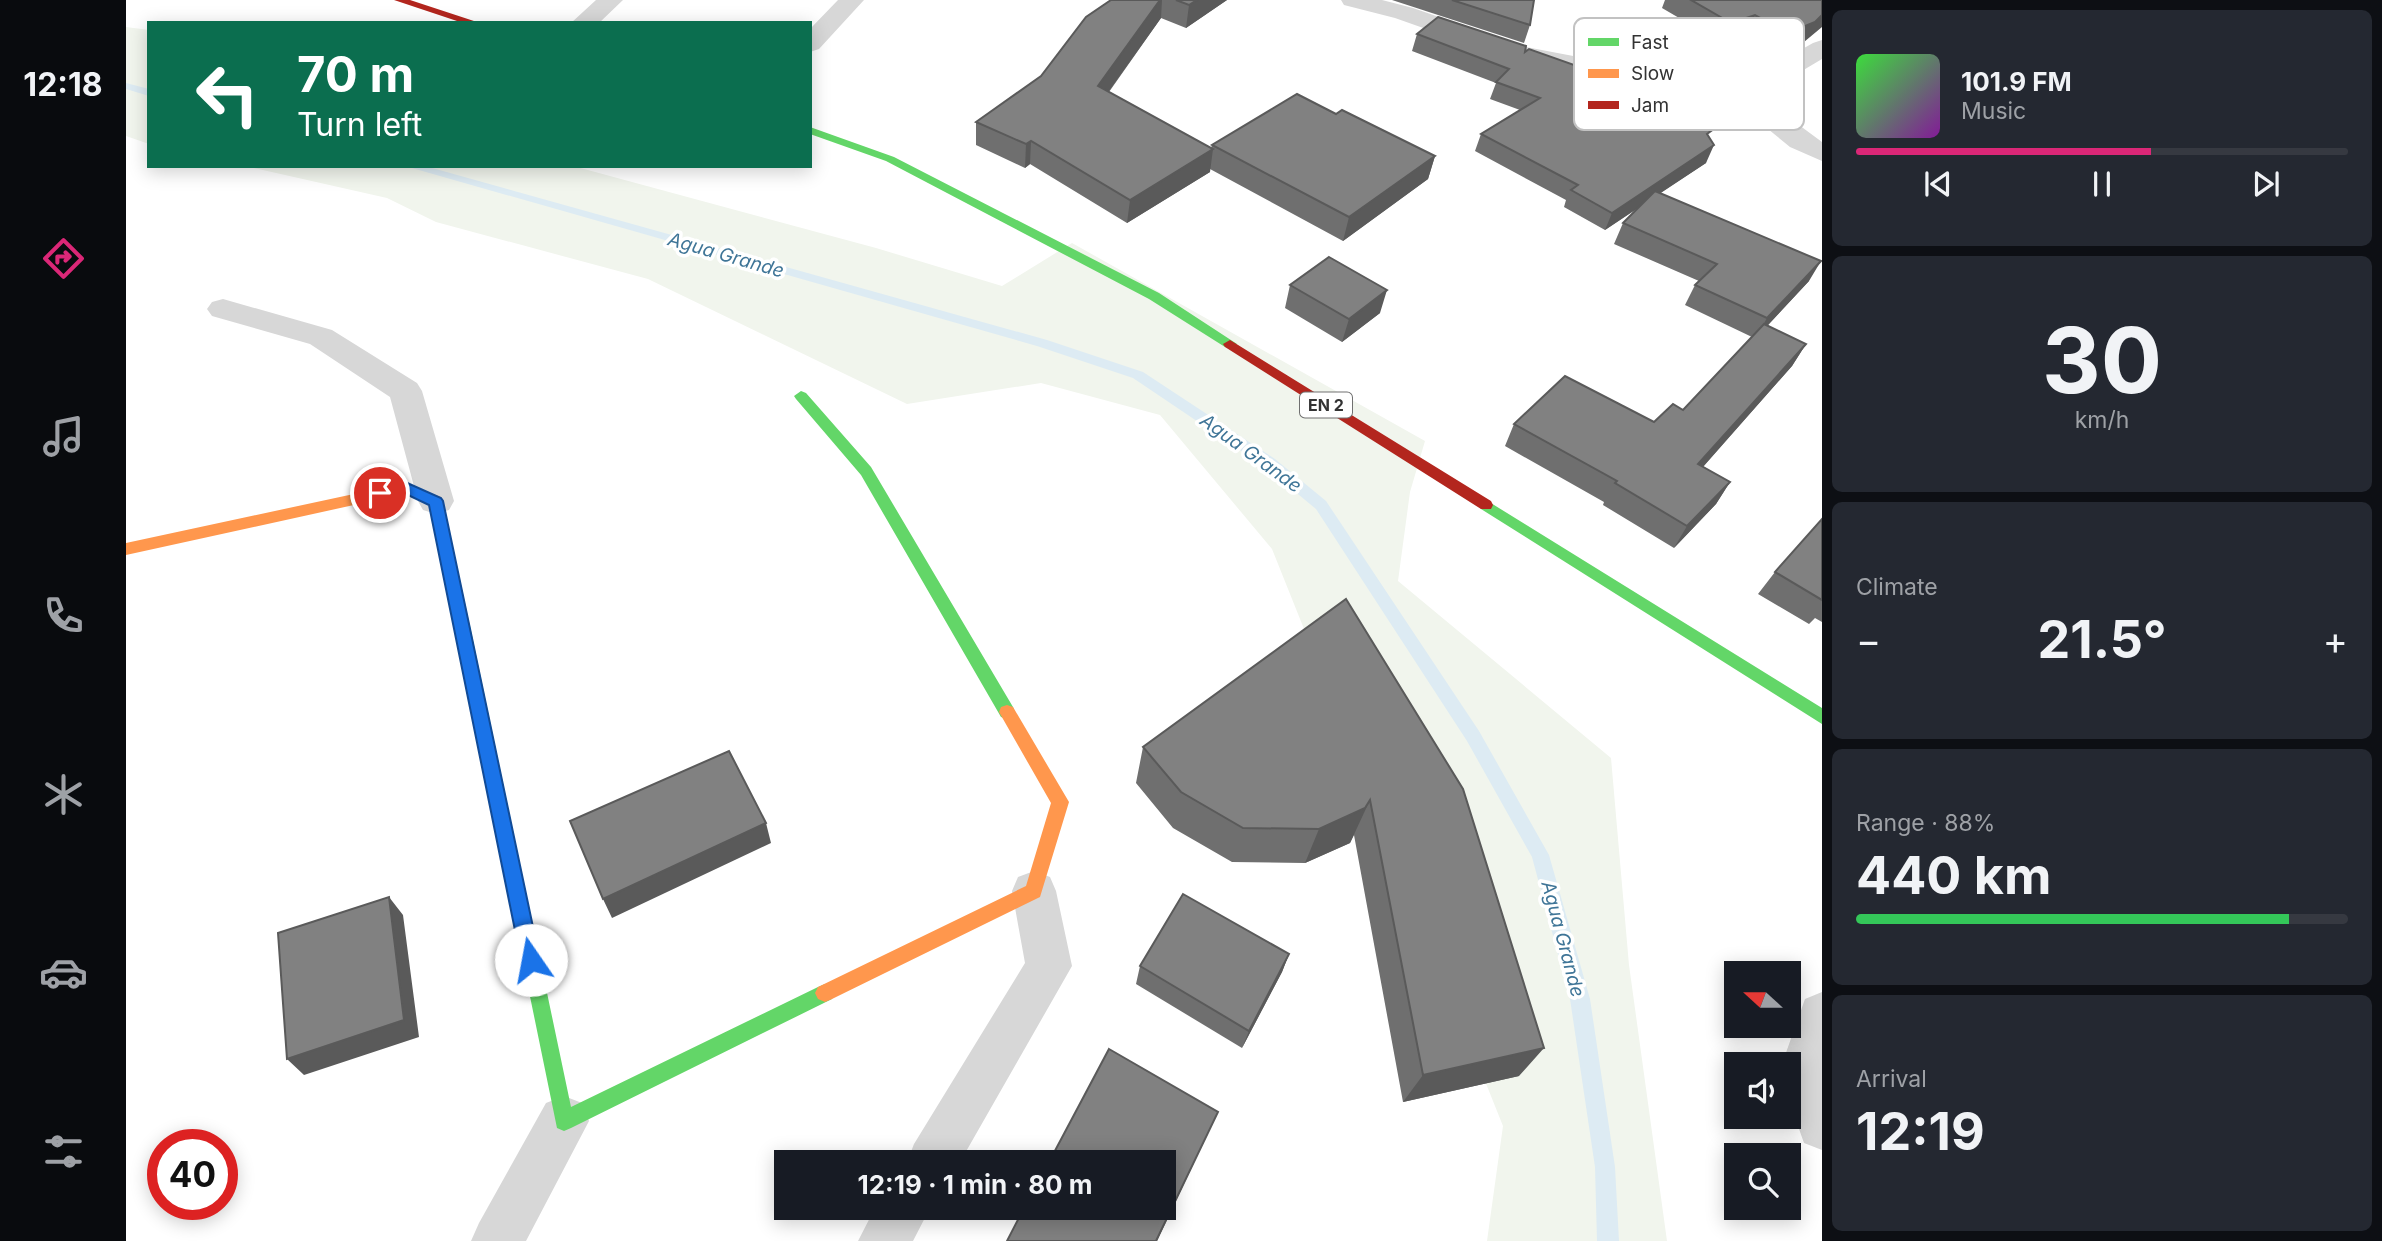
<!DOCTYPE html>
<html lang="en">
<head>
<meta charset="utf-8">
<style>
	:root { --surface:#171b24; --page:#242831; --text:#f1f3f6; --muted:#9ea1a6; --line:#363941; --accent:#db2777 }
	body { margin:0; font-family:Inter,sans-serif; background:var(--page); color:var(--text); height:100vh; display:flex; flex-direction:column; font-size:26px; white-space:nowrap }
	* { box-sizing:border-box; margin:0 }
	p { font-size:23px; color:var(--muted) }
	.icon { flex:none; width:38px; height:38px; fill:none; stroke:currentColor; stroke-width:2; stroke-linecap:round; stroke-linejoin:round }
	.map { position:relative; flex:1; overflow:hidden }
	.panel { display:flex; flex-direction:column; gap:10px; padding:10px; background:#0d0f14; width:560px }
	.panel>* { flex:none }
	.banner { position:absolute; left:21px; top:21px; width:665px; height:147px; border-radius:0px; box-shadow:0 4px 18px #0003; background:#0b6e4f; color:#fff; overflow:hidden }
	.needle { width:46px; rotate:291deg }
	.tools { position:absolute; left:1598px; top:961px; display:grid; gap:14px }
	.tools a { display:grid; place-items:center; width:77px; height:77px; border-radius:0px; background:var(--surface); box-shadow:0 4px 18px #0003; font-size:35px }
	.speed { position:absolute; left:21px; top:1129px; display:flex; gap:14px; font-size:35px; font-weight:700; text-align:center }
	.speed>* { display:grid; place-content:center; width:91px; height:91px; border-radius:50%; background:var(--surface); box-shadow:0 4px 18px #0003; line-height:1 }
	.speed .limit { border:10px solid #d22; background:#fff; color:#111 }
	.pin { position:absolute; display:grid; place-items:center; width:60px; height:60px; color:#fff; margin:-30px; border:4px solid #fff; border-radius:50%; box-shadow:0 2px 7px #0007 }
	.me { position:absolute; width:77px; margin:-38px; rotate:348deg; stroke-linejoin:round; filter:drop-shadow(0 0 5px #0008) }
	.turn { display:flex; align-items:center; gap:24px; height:147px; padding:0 35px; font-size:32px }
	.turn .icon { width:91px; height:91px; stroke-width:2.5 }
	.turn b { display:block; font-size:49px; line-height:60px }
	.big { font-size:52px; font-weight:700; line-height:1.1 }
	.panel .card { flex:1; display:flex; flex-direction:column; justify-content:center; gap:10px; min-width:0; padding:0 24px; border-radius:10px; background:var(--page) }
	.panel .dial { align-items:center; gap:0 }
	.dial b { font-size:91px; line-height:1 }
	.song { display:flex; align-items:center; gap:21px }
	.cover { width:84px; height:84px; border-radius:10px; background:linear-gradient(135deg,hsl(120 70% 55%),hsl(290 70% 35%)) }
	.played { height:7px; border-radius:4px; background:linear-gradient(90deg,var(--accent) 60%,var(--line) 60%) }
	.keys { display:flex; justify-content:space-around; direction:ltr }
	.heat { display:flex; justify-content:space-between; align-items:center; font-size:38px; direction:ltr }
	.charge { height:10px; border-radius:5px; background:linear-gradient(90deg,#34c759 88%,var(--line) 0) }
	.trip { position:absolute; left:648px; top:1150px; width:402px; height:70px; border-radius:0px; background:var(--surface); box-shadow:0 4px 18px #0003; font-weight:700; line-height:70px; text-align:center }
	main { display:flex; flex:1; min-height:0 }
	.dock { display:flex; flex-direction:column; width:126px; justify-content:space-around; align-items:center; background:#090b0e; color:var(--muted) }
	.dock .icon { width:49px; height:49px }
	.dock .active { color:var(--accent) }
	.dock b { font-size:32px; color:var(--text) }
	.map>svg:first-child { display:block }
</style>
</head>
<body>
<main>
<nav class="dock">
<b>12:18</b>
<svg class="icon active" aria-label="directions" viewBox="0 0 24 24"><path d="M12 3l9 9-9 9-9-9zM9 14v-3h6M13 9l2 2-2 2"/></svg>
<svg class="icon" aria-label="music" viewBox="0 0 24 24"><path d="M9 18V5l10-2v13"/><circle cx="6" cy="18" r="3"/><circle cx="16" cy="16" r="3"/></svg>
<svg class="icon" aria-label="phone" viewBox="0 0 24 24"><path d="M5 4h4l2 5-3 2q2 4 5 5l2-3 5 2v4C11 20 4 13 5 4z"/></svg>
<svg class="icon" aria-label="climate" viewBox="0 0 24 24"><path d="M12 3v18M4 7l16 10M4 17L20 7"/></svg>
<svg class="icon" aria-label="car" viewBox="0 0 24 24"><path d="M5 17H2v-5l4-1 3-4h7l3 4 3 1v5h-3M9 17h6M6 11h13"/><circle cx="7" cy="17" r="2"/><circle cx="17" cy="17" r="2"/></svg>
<svg class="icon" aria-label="filters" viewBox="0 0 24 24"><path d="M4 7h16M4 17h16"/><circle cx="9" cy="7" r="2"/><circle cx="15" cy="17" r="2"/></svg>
</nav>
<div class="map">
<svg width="1696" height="1241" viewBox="0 0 1696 1241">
	<rect width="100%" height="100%" fill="#fff"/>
	<path fill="#f1f5ed" d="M 0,27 L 23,30 L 23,144 L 0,136 Z
		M 119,166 L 447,166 L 750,248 L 876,286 L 946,243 L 1299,441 L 1284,492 L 1272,581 L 1485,758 L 1503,965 L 1541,1241 L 1361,1241 L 1377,1126 L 1146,549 L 1034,415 L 915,383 L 781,404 L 522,279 L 310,222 L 261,198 Z"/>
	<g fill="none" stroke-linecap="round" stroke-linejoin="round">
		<path fill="#ddebf3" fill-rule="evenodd" d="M 0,83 L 23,89 L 23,96 L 0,89 Z
			M 279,166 L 299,166 L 921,340 L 1017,372 L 1149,459 L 1200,501 L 1353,731 L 1423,855 L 1464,999 L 1489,1167 L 1493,1241 L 1471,1241 L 1469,1167 L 1444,999 L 1406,857 L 1341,741 L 1190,509 L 1139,467 L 1007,378 L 911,346 Z"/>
		<path fill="#d7d7d7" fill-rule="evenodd" d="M 470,0 L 497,0 L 473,23 L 445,23 Z
			M 712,0 L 738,0 L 693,49 L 684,52 L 684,29 Z
			M 1215,0 L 1256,0 L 1287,8 L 1400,47 L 1589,83 L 1625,96 L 1632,74 L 1687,43 L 1696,40 L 1696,59 L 1654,84 L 1650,108 L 1696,142 L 1696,161 L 1664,147 L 1626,116 L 1582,98 L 1385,59 L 1269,18 L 1218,5 Z
			M 97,299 L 206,330 L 291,383 L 296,391 L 328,501 L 323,510 L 310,514 L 297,510 L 292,501 L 264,397 L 184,344 L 86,316 L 81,309 L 86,302 Z
			M 908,871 L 924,877 L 930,891 L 946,966 L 834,1162 L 781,1162 L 788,1144 L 899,963 L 886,891 L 892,877 Z
			M 1696,992 L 1696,1150 L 1678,1143 L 1662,1098 L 1662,1064 L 1656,1064 L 1679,999 Z
			M 438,1096 L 456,1103 L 463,1121 L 400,1241 L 345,1241 L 353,1223 L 420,1103 Z
			M 749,1208 L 804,1208 L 787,1241 L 732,1241 Z"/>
		<path fill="#63d668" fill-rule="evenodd" d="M 684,127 L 768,157 L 1033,293 L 1111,344 L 1104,348 L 1099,347 L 1023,299 L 760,161 L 684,134 Z
			M 675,391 L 680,393 L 745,467 L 887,707 L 889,712 L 887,717 L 881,719 L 875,717 L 735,475 L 670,399 L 668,396 Z
			M 1360,500 L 1696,708 L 1696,724 L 1355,509 L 1353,505 Z
			M 336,620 L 342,622 L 344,626 L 445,1107 L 692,987 L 699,984 L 706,987 L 709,993 L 706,999 L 445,1128 L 438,1131 L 431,1128 L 328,626 L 330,622 Z"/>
		<path fill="#ff974d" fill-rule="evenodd" d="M 279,483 L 315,497 L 317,501 L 344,626 L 342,630 L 330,630 L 328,626 L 303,504 L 278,494 L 0,555 L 0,543 Z
			M 881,705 L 887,707 L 943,802 L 914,897 L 706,999 L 699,1002 L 692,999 L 689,993 L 692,987 L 900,886 L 925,803 L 873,712 L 875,707 Z"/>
		<path fill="#b3261e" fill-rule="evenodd" d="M 268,0 L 284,0 L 354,23 L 337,23 Z
			M 1104,340 L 1365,501 L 1367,505 L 1365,509 L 1355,509 L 1099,347 L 1097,344 Z"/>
	</g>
	<path fill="#6f6f6f" d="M 985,0 L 1101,0 L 1060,28 L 1035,18 L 983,92 L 1085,148 L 1086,145 L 1210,114 L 1309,156 L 1302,179 L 1217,241 L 1084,169 L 1084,172 L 1001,223 L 904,164 L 899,168 L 850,145 L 850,122 L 915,76 Z
		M 1266,0 L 1408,0 L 1404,25 L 1398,43 Z
		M 1539,0 L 1696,0 L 1678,42 L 1652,53 L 1619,35 L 1596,43 L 1536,8 Z
		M 1291,34 L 1399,52 L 1533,95 L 1528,106 L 1583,136 L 1580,163 L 1534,193 L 1683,281 L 1641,326 L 1680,344 L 1666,366 L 1577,467 L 1604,482 L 1590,504 L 1548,548 L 1477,505 L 1478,502 L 1379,446 L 1388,424 L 1528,422 L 1557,410 L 1626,337 L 1559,305 L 1569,285 L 1573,281 L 1488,244 L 1497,223 L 1513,207 L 1479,230 L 1438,207 L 1440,200 L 1349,151 L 1355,134 L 1394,110 L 1364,99 L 1370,83 L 1286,51 Z
		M 1164,285 L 1254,313 L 1216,342 L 1159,308 Z
		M 1696,519 L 1696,622 L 1689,618 L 1683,624 L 1632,594 L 1649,572 Z
		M 1220,599 L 1393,1076 L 1277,1102 L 1228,835 L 1224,843 L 1179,863 L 1106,862 L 1047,828 L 1010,783 L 1017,747 Z
		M 1163,954 L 1156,972 L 1116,1048 L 1010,984 L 1014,966 Z"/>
	<path fill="#5a5a5a" d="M 1034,0 L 1036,0 L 1035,18 L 970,109 L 972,86 Z
		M 1071,0 L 1101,0 L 1060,28 L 1063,5 Z
		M 1629,15 L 1619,35 L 1596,43 L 1605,23 Z
		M 1696,15 L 1696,27 L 1678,42 L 1652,53 L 1662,33 Z
		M 1533,95 L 1525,112 L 1516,101 Z
		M 905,141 L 904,164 L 899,168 L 900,144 Z
		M 1588,145 L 1580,163 L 1479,230 L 1486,213 Z
		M 1087,149 L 1084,172 L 1001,223 L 1004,200 Z
		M 1309,156 L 1302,179 L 1217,241 L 1223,217 Z
		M 1695,261 L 1683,281 L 1629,339 L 1641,318 Z
		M 1261,290 L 1254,313 L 1216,342 L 1223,319 Z
		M 1680,344 L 1666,366 L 1559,487 L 1572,464 Z
		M 1604,482 L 1590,504 L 1548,548 L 1561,526 Z
		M 1244,800 L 1224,843 L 1179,863 L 1193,829 Z
		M 640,823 L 645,843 L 486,918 L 477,899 Z
		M 263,897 L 277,915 L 293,1037 L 178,1075 L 161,1059 Z
		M 1163,954 L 1156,972 L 1116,1048 L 1123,1031 Z
		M 1418,1048 L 1393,1076 L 1277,1102 L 1297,1075 Z
		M 1092,1112 L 1031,1241 L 1030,1241 Z"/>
	<path fill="#818181" stroke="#5a5a5a" stroke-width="2" d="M 985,0 L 1034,0 L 972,86 L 1087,149 L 1004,200 L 905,141 L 900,144 L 850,122 L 915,76 L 960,17 Z
		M 1050,0 L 1071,0 L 1063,5 Z
		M 1326,0 L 1408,0 L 1404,25 Z
		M 1565,0 L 1696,0 L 1696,15 L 1689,22 L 1662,33 L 1629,15 L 1605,23 Z
		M 1312,17 L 1400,46 L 1399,52 L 1403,49 L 1533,95 L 1516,101 L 1558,119 L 1567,114 L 1577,128 L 1585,131 L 1581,134 L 1588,145 L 1486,213 L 1445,190 L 1452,185 L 1355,134 L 1414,98 L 1370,82 L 1383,69 L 1291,34 Z
		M 1171,94 L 1210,114 L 1216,110 L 1309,156 L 1223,217 L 1086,145 Z
		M 1529,191 L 1695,261 L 1641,318 L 1569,285 L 1591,264 L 1497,223 Z
		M 1203,257 L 1261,290 L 1223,319 L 1164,285 Z
		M 1638,324 L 1680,344 L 1572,464 L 1604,482 L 1561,526 L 1489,483 L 1491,481 L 1388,424 L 1439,376 L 1528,422 L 1547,404 L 1557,410 Z
		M 1696,519 L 1696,600 L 1649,572 Z
		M 1220,599 L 1337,789 L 1418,1048 L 1297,1075 L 1244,800 L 1239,808 L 1193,829 L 1117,828 L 1055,792 L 1017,747 Z
		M 603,751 L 640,823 L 477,899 L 444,821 Z
		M 1057,894 L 1163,954 L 1123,1031 L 1014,966 Z
		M 263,897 L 278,1020 L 161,1059 L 152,933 Z
		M 983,1049 L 1092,1112 L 1030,1241 L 881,1241 L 898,1208 L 1038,1208 L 1038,1162 L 923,1162 Z"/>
	<path fill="#1a73e8" stroke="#114b97" stroke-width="2" d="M 279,482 L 315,498 L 317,501 L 414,960 L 411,966 L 405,969 L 398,966 L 395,960 L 303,505 L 278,493 L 254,499 L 247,493 L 249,489 Z"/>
	<g text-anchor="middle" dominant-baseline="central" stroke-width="7" stroke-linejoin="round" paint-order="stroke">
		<rect fill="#fff" stroke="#707070" stroke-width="2" x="1174" y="392.5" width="52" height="25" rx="5"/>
		<g font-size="16" font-weight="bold" fill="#333">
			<text x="1200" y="405">EN 2</text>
		</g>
		<g font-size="19" font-style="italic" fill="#3f7597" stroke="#fff">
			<text transform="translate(600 255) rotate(16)">Agua Grande</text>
			<text transform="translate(1125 453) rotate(36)">Agua Grande</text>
			<text transform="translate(1437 939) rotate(75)">Agua Grande</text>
		</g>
	</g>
	<rect x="1448" y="18" width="230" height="112" rx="10" fill="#fff" stroke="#c2c2c2" stroke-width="2"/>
	<rect x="1462" y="38" width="31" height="8" fill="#63d668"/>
	<rect x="1462" y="69" width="31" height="9" fill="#ff974d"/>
	<rect x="1462" y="101" width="31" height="8" fill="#b3261e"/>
	<g font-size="19" fill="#333">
		<text x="1505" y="49">Fast</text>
		<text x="1505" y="80">Slow</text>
		<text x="1505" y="112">Jam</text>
	</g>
</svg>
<div class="tools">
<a><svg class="needle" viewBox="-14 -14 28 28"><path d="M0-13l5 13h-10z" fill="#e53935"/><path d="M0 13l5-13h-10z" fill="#9ea1a6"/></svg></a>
<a><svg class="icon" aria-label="sound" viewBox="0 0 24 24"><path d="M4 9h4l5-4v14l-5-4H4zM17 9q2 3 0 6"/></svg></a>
<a><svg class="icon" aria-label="search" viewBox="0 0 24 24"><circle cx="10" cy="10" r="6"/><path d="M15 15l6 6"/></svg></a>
</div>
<div class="speed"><div class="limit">40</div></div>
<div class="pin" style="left:254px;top:493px;background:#d93025"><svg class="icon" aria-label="arrive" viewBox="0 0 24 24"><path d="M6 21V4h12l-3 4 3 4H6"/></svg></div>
<svg class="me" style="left:405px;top:960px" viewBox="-20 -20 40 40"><circle r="19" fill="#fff"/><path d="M0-13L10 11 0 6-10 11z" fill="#1a73e8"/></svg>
<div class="trip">12:19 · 1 min · 80 m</div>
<div class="banner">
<div class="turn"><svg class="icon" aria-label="left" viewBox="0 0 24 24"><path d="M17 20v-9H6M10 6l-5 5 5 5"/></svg><div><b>70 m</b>Turn left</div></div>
</div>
</div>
<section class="panel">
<div class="card">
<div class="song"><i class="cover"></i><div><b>101.9 FM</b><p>Music</p></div></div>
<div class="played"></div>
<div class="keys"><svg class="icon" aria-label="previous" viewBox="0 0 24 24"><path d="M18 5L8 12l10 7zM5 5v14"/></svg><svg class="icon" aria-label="pause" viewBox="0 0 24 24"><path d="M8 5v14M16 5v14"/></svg><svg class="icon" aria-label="next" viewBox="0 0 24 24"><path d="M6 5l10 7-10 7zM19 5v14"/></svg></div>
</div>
<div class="card dial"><b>30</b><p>km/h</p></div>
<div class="card"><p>Climate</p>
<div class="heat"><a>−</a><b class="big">21.5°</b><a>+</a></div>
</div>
<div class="card"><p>Range · 88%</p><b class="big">440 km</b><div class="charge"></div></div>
<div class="card"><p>Arrival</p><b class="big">12:19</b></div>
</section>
</main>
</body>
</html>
